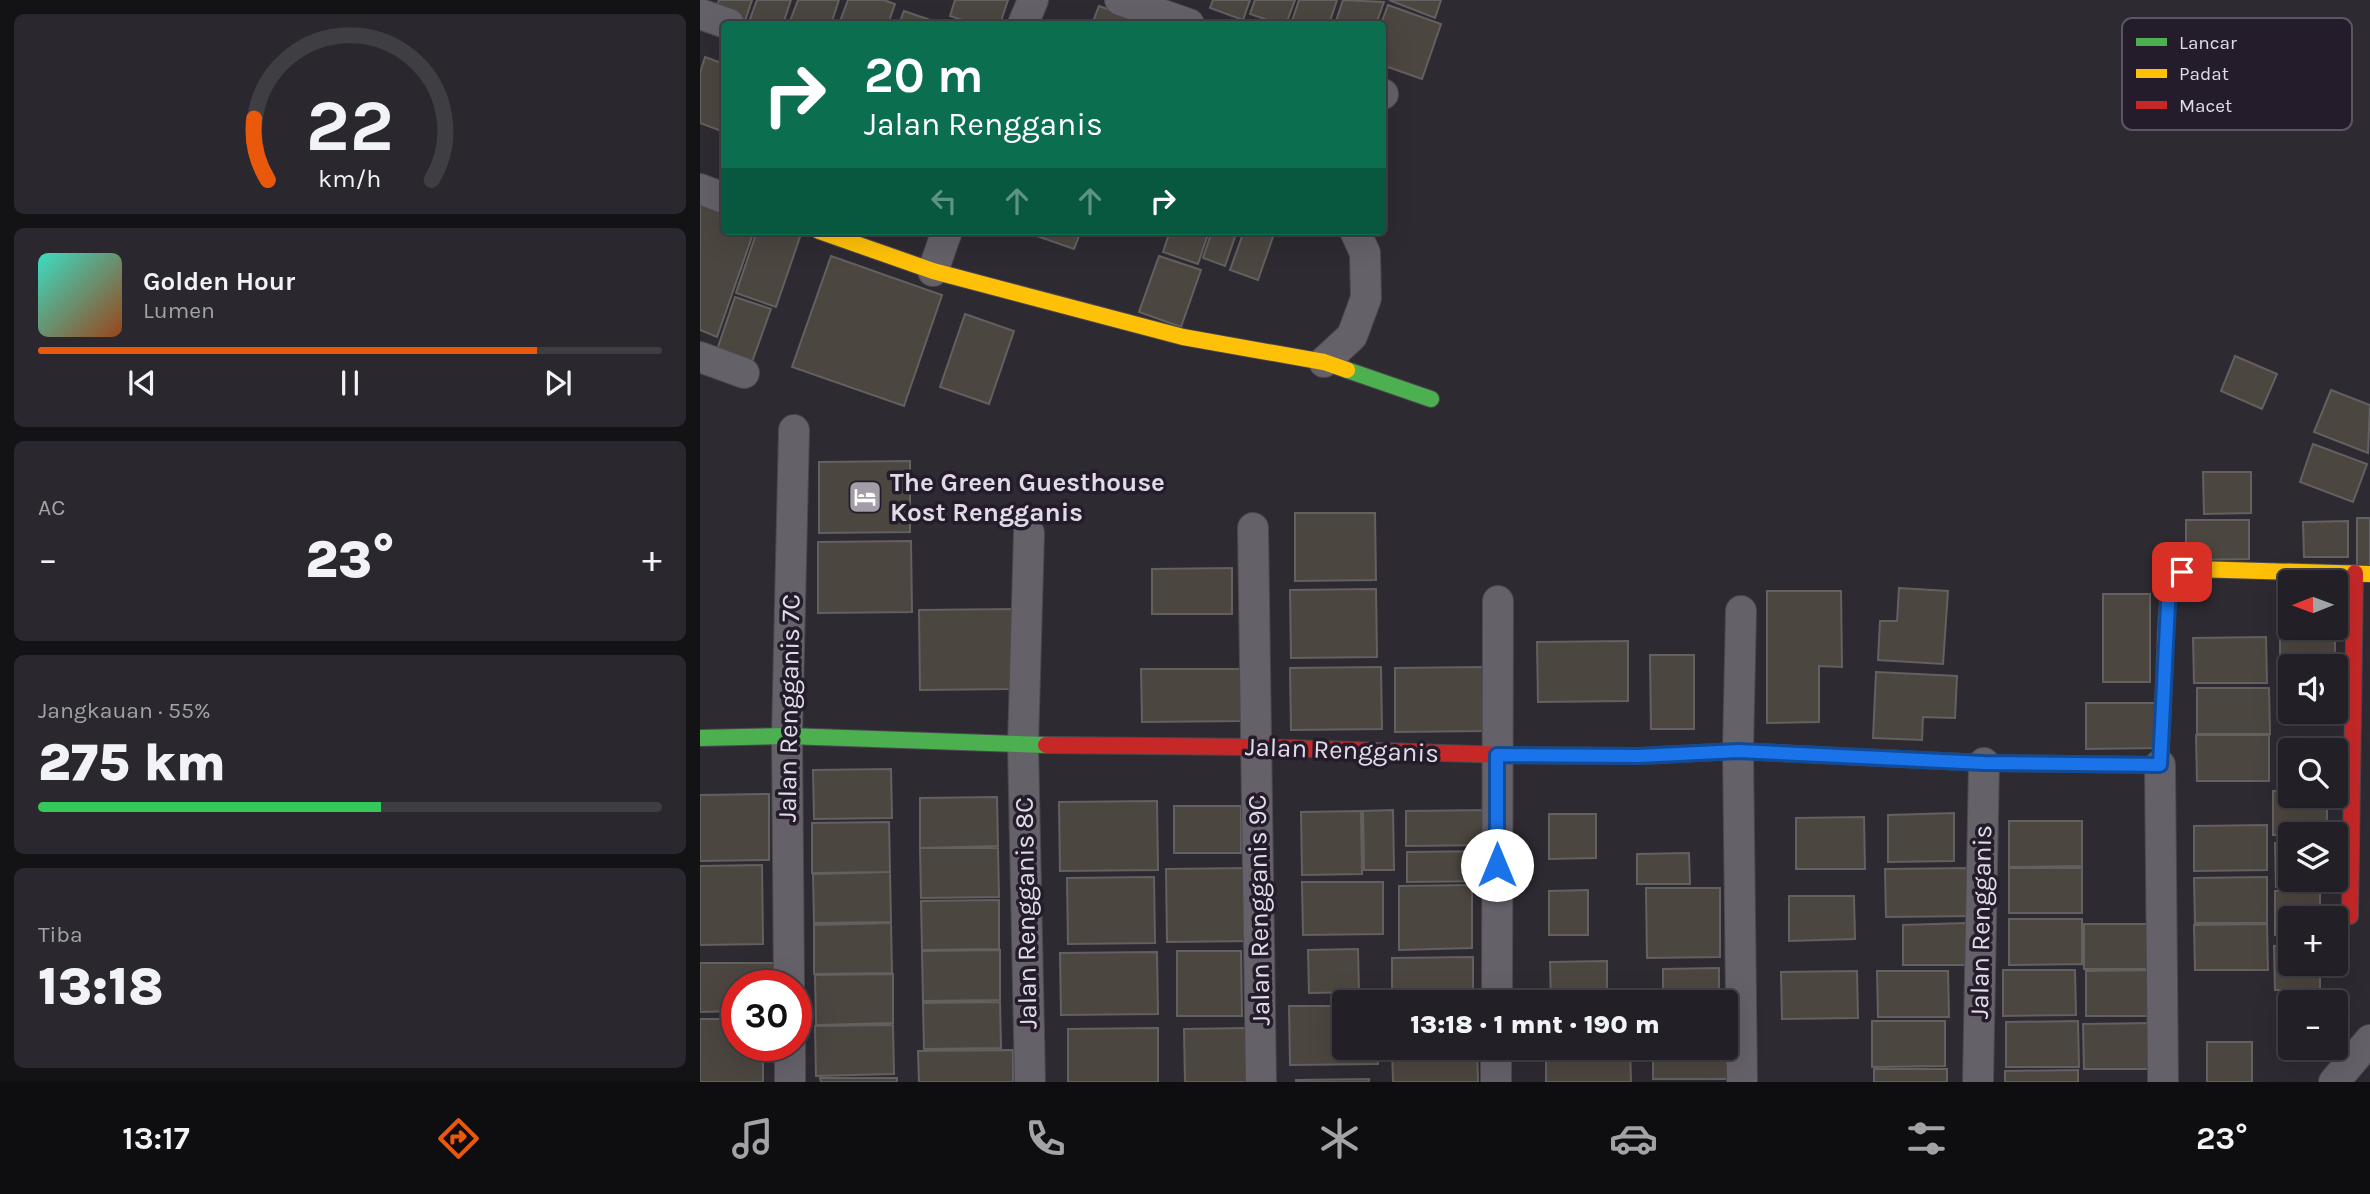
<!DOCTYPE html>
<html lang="id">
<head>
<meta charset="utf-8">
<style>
	:root { --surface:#222026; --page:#2a282e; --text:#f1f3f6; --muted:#a2a3a7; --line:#3f3e43; --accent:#ea580c }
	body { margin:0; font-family:Karla,sans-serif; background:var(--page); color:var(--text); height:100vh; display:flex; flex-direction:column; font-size:26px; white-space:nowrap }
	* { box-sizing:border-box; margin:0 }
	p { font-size:23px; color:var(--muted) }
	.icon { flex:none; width:38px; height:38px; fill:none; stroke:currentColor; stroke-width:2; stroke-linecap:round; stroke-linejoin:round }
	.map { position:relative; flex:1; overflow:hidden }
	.panel { display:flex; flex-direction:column; gap:14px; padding:14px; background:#131215; width:700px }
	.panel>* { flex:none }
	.top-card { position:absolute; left:21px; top:21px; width:665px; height:214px; border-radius:7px; box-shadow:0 7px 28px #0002,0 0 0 2px var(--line); background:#0b6e4f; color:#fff; overflow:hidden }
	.needle { width:46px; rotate:269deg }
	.fabs { position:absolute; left:1578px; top:570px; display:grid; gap:14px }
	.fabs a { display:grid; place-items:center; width:70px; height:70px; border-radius:7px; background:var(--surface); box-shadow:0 7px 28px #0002,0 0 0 2px var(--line); font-size:35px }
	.speed { position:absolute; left:21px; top:970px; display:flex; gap:14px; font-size:35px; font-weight:700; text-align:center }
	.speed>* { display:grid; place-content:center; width:91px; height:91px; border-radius:50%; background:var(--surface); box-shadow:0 7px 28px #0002,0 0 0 2px var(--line); line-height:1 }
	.speed .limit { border:10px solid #d22; background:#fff; color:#111 }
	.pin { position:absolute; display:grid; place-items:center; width:60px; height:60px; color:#fff; margin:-30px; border-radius:14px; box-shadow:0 4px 10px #0006 }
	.me { position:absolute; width:77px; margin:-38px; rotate:0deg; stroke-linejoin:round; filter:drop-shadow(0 0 5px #0008) }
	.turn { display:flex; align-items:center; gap:24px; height:147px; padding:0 28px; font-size:32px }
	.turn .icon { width:91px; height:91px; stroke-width:2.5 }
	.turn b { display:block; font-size:49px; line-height:60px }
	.lanes { display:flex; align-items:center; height:66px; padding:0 28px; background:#0003; justify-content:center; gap:35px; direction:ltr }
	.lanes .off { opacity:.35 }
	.big { font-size:52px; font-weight:800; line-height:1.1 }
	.panel .widget { flex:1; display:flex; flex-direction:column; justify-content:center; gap:10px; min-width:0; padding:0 24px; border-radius:10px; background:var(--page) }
	.panel .dial { align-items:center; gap:0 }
	.dial svg { height:182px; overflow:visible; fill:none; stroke:var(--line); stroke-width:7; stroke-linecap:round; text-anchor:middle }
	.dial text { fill:var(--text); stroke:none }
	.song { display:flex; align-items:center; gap:21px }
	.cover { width:84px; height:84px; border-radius:10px; background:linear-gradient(135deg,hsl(170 70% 55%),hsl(20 70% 35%)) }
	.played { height:7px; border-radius:4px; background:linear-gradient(90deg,var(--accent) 80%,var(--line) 80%) }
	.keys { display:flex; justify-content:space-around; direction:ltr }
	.heat { display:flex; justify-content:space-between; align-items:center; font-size:38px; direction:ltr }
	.charge { height:10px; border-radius:5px; background:linear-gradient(90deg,#34c759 55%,var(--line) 0) }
	.trip { position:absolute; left:632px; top:990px; width:406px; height:70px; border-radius:7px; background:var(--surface); box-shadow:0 7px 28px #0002,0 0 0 2px var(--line); font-weight:800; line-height:70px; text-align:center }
	.dock { display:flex; height:112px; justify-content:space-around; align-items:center; background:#0e0d0f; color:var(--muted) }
	.dock .icon { width:49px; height:49px }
	.dock .active { color:var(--accent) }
	.dock b { font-size:32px; color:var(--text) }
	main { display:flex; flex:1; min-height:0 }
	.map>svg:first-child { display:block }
</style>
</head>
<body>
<main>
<section class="panel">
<div class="widget dial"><svg viewBox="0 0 100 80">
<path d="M14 69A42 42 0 1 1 86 69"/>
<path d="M14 69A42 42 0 0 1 8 42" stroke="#ea580c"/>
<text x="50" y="56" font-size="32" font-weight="700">22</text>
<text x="50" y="72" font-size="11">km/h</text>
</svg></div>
<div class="widget">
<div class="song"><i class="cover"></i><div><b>Golden Hour</b><p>Lumen</p></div></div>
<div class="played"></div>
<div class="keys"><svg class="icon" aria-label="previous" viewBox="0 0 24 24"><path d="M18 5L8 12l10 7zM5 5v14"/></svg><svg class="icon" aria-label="pause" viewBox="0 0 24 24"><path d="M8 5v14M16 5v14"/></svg><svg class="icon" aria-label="next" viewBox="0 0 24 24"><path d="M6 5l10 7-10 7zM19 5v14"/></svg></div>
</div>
<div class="widget"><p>AC</p>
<div class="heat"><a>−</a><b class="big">23°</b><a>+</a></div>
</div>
<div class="widget"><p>Jangkauan · 55%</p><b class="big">275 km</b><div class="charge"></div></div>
<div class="widget"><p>Tiba</p><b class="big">13:18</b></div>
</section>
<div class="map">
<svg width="1670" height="1082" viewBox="0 0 1670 1082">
	<rect width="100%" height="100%" fill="#2e2a32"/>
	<path fill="#4c4640" stroke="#636060" stroke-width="2" d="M 19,0 L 52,0 L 45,21 L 15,10 Z
		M 57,0 L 91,0 L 83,24 L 65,24 L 50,19 Z
		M 98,0 L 139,0 L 131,24 L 89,24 Z
		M 148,0 L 184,0 L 195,4 L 188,24 L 139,24 Z
		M 255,0 L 308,0 L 300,24 L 275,24 L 250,16 Z
		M 513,0 L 550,0 L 543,20 L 510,8 Z
		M 555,0 L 595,0 L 586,24 L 579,24 L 550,14 Z
		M 599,0 L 637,0 L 629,24 L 591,24 Z
		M 643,0 L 684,2 L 676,24 L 635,24 Z
		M 689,0 L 741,0 L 735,18 Z
		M 688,5 L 741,24 L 722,79 L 682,65 L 681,24 Z
		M 399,6 L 441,21 L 440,24 L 392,24 Z
		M 204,11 L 242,24 L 199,24 Z
		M 5,57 L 24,64 L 24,132 L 0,123 L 0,73 Z
		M 0,196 L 24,204 L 24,231 L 54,231 L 17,337 L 0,330 Z
		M 57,231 L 93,231 L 101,234 L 76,307 L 36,293 Z
		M 329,231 L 381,231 L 374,249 L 328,233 Z
		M 470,231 L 509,231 L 498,264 L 463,252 Z
		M 512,231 L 537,231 L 525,266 L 503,258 Z
		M 544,231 L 575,231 L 558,280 L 530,270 Z
		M 131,256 L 242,295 L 204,406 L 92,367 Z
		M 459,256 L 501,270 L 481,327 L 439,312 Z
		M 35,297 L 71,309 L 52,362 L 17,350 Z
		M 265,314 L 314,331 L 289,404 L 240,387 Z
		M 1535,356 L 1577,374 L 1562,409 L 1521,391 Z
		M 1631,390 L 1670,405 L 1668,453 L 1614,432 Z
		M 1613,444 L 1667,464 L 1653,502 L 1600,482 Z
		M 210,461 L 210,532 L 119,533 L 119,462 Z
		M 1503,472 L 1551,472 L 1551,513 L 1504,514 Z
		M 595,513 L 675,513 L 676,580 L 595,581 Z
		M 1657,518 L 1670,518 L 1670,569 L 1657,569 Z
		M 1486,520 L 1549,520 L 1549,559 L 1486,560 Z
		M 1648,521 L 1648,557 L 1604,557 L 1603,522 Z
		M 211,541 L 212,612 L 118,613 L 118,542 Z
		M 532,568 L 532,614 L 452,614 L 452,569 Z
		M 1199,588 L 1248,591 L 1243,664 L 1178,660 L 1180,621 L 1197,621 Z
		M 676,589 L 677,657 L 591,658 L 590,590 Z
		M 1067,591 L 1141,591 L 1142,667 L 1119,666 L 1119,722 L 1067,723 Z
		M 1403,594 L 1450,594 L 1450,682 L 1403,682 Z
		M 313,609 L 314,689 L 220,690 L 219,610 Z
		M 1580,635 L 1635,635 L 1635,667 L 1591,667 L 1591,686 L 1580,686 Z
		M 1566,637 L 1567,683 L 1494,683 L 1493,638 Z
		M 928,641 L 928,701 L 838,702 L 837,642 Z
		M 950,655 L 994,655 L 994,729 L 951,729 Z
		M 681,667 L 682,729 L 591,730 L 590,668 Z
		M 783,667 L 784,731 L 695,732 L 695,668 Z
		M 441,669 L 543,669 L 543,721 L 442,722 Z
		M 1176,672 L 1257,676 L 1255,718 L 1223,717 L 1222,740 L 1173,738 Z
		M 1497,688 L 1569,688 L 1570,734 L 1497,734 Z
		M 1386,703 L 1458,703 L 1459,748 L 1386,749 Z
		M 1496,735 L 1569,735 L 1569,781 L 1497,781 Z
		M 191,769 L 192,818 L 114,819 L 113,770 Z
		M 1573,791 L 1591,791 L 1591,796 L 1627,796 L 1627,835 L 1573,835 Z
		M 69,794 L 69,860 L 0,861 L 0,795 Z
		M 297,797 L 298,846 L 220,848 L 220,798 Z
		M 457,801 L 458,870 L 360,871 L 359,802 Z
		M 474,806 L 541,806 L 541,853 L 474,853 Z
		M 693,810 L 694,870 L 664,870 L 663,811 Z
		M 792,810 L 793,845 L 706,846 L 706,811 Z
		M 661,811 L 662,874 L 602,875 L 601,812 Z
		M 1254,813 L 1254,861 L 1188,862 L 1188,815 Z
		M 849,814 L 896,814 L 896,858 L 849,859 Z
		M 1164,817 L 1165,869 L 1096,869 L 1096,818 Z
		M 1309,821 L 1382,821 L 1382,866 L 1309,867 Z
		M 189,822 L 190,872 L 112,873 L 112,823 Z
		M 1567,825 L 1567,870 L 1494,871 L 1494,826 Z
		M 1575,843 L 1591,843 L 1591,880 L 1621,880 L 1621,887 L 1576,887 Z
		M 220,848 L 298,848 L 299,897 L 221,898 Z
		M 796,851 L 796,881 L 707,882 L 707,852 Z
		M 989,853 L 990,884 L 937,884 L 937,854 Z
		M 62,865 L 63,944 L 0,945 L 0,866 Z
		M 552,868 L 553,941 L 467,942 L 466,869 Z
		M 1275,868 L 1275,916 L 1186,917 L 1185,869 Z
		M 1309,868 L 1382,868 L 1382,913 L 1309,913 Z
		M 190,872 L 191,922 L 114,923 L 113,874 Z
		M 454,877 L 455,943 L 368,944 L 367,878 Z
		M 1567,877 L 1567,923 L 1495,923 L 1494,878 Z
		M 602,882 L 683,882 L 683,934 L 603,935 Z
		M 772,885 L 772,948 L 699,950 L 699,886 Z
		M 946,888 L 1020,888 L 1020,957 L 947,958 Z
		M 888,890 L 888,935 L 849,935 L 849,891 Z
		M 1575,891 L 1620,891 L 1620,919 L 1591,919 L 1591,935 L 1575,935 Z
		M 1089,896 L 1154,896 L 1155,939 L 1089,941 Z
		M 299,900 L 299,949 L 222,950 L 221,901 Z
		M 1309,919 L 1382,919 L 1382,964 L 1309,965 Z
		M 191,923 L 192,973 L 114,974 L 114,925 Z
		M 1266,923 L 1267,965 L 1203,965 L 1203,925 Z
		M 1384,924 L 1457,924 L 1457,969 L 1384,969 Z
		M 1567,924 L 1568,970 L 1495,970 L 1494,925 Z
		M 1574,946 L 1591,946 L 1591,964 L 1620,964 L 1620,990 L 1575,990 Z
		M 658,949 L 659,992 L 609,993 L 608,950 Z
		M 300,950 L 300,1000 L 223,1001 L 222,951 Z
		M 477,951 L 541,951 L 542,1016 L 477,1016 Z
		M 457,952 L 458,1014 L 361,1015 L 360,953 Z
		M 773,957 L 773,1002 L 692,1003 L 692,958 Z
		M 907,961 L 907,1003 L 851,1003 L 850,962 Z
		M 0,963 L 80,963 L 80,985 L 37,985 L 37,1011 L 0,1012 Z
		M 1019,968 L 1019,1003 L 963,1003 L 963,969 Z
		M 1303,970 L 1375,970 L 1376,1015 L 1303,1016 Z
		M 1459,970 L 1459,1016 L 1386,1016 L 1386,971 Z
		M 1157,971 L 1158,1018 L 1082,1019 L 1081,972 Z
		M 1177,971 L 1248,971 L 1249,1017 L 1178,1017 Z
		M 193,974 L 193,1023 L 116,1025 L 115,975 Z
		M 300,1002 L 301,1048 L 224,1049 L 223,1003 Z
		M 589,1006 L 644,1006 L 644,1048 L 678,1048 L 678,1064 L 590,1065 Z
		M 0,1019 L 37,1019 L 37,1045 L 63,1045 L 63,1082 L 0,1082 Z
		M 1172,1021 L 1245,1021 L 1245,1066 L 1172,1067 Z
		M 1378,1021 L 1379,1067 L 1306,1067 L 1306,1022 Z
		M 1456,1023 L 1457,1069 L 1384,1069 L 1383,1024 Z
		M 193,1025 L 194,1074 L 116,1076 L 115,1026 Z
		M 458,1028 L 458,1082 L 368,1082 L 368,1029 Z
		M 550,1028 L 550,1082 L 485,1082 L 484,1029 Z
		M 1026,1041 L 1034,1041 L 1034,1079 L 953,1079 L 953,1048 L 1026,1048 Z
		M 1507,1042 L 1552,1042 L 1552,1082 L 1507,1082 Z
		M 692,1048 L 777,1048 L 778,1082 L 693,1082 Z
		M 846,1048 L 930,1048 L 931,1082 L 846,1082 Z
		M 313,1050 L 313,1082 L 219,1082 L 218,1051 Z
		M 1174,1069 L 1247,1069 L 1247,1082 L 1174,1082 Z
		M 1378,1070 L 1378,1082 L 1305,1082 L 1305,1071 Z
		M 120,1078 L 197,1078 L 197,1082 L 121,1082 Z
		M 669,1079 L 669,1082 L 596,1082 L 596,1080 Z"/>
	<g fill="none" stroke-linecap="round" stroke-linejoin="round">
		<defs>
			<path id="street" d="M 420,0 L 489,24
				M 0,14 L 29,24
				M 323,24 L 333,0
				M 682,94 L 683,94
				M 0,189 L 24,198
				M 233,271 L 247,231
				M 0,357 L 44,373
				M 624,362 L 652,336 L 666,298 L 665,253 L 655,231
				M 553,528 L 561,1082
				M 329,533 L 323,745 L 330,1082
				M 1041,611 L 1038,751 L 1042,1082
				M 1460,765 L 1463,1082
				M 89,985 L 87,736 L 94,430
				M 797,1003 L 798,601
				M 90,1045 L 90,1082
				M 796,1082 L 796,1048
				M 1278,1082 L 1284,763
				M 1634,1082 L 1670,1040"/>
			<path id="fast" d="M 647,370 L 731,399
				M 0,738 L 87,736 L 346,745
				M 806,755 L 939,756 L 1038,751 L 1284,763 L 1460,765 L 1462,730"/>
			<path id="slow" d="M 119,231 L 233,271 L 483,337 L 624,362 L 647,370
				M 1462,730 L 1466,628 L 1469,584 L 1472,576 L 1493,569 L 1670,574"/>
			<path id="jam" d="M 346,745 L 557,747 L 806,755
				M 1650,916 L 1655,573"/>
		</defs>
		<use href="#street" stroke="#4b484f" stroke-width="32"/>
		<use href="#fast" stroke="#4b484f" stroke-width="18"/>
		<use href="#slow" stroke="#4b484f" stroke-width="18"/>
		<use href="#jam" stroke="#4b484f" stroke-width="18"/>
		<use href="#street" stroke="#656169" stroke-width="30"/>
		<use href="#fast" stroke="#4caf50" stroke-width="16"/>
		<use href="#slow" stroke="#ffc107" stroke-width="16"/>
		<use href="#jam" stroke="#c62828" stroke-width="16"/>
	</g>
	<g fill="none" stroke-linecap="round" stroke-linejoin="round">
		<defs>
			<path id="route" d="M 797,865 L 797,755 L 939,756 L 1038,751 L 1284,763 L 1460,765 L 1469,584 L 1472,576 L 1482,572"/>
		</defs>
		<use href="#route" stroke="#114b97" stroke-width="18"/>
		<use href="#route" stroke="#1a73e8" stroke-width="12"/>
	</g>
	<defs>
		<symbol id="hotel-square" viewBox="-11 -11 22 22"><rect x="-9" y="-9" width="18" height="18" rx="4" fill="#a29da7" stroke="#241c2b"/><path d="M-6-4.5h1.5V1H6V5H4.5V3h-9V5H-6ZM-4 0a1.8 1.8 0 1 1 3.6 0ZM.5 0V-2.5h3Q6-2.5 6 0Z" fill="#fff"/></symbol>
	</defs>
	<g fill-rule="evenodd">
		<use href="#hotel-square" x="146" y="478" width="38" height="38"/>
	</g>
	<g text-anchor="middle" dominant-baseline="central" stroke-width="7" stroke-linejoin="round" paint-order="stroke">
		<g font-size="26" font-weight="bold" fill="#e0dbe6" stroke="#241c2b" text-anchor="start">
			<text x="190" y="482">The Green Guesthouse<tspan x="190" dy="30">Kost Rengganis</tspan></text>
		</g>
		<g font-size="26" fill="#e0dbe6" stroke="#241c2b">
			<text transform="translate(89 708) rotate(-89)">Jalan Rengganis 7C</text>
			<text transform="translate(642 750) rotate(2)">Jalan Rengganis</text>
			<text transform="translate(559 910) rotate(-91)">Jalan Rengganis 9C</text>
			<text transform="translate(326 913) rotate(-91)">Jalan Rengganis 8C</text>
			<text transform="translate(1281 922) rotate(-89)">Jalan Rengganis</text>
		</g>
	</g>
	<rect x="1422" y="18" width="230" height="112" rx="10" fill="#241c2b" stroke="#5c5563" stroke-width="2"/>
	<rect x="1436" y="38" width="31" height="8" fill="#4caf50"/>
	<rect x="1436" y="69" width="31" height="9" fill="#ffc107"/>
	<rect x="1436" y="101" width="31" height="8" fill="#c62828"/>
	<g font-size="19" fill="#e0dbe6">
		<text x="1479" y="49">Lancar</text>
		<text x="1479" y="80">Padat</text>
		<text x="1479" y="112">Macet</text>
	</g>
</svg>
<div class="fabs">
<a><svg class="needle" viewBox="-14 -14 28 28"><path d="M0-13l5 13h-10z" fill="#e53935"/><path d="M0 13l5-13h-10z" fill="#a2a3a7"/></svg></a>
<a><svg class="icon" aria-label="sound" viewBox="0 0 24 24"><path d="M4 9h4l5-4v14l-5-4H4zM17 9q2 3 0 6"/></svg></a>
<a><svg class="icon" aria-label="search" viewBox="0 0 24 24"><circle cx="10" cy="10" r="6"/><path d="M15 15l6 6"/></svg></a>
<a><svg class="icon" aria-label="layers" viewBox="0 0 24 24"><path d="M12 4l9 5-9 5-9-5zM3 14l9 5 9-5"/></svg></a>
<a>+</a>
<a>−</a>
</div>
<div class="speed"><div class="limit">30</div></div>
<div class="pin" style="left:1482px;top:572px;background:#d93025"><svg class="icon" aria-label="arrive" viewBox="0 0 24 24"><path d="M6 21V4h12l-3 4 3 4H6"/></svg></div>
<svg class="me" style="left:797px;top:865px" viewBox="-20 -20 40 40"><circle r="19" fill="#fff"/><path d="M0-13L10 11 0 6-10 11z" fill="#1a73e8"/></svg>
<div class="trip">13:18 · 1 mnt · 190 m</div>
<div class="top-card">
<div class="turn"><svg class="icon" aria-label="right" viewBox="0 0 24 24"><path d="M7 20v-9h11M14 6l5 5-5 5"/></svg><div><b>20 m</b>Jalan Rengganis</div></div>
<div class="lanes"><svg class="icon off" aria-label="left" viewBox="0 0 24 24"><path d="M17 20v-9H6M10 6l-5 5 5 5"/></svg><svg class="icon off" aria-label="ahead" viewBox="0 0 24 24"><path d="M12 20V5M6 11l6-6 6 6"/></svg><svg class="icon off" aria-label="ahead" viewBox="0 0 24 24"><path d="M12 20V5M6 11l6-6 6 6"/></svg><svg class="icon" aria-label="right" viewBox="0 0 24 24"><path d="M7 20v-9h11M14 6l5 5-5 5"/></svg></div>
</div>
</div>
</main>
<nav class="dock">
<b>13:17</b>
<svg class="icon active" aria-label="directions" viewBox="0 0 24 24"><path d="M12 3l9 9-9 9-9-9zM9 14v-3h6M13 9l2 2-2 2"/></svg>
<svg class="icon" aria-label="music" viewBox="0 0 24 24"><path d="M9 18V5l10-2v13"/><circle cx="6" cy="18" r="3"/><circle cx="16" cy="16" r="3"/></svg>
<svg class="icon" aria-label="phone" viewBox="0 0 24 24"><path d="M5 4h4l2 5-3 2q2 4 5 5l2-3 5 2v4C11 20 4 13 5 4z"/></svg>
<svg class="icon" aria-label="climate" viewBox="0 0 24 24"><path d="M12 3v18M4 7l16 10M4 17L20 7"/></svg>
<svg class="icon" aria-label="car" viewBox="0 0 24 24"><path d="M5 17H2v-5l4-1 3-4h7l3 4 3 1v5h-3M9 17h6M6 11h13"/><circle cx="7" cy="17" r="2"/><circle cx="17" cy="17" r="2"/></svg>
<svg class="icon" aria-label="filters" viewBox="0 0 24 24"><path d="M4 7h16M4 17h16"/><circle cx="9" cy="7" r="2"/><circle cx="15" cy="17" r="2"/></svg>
<b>23°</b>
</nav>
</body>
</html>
